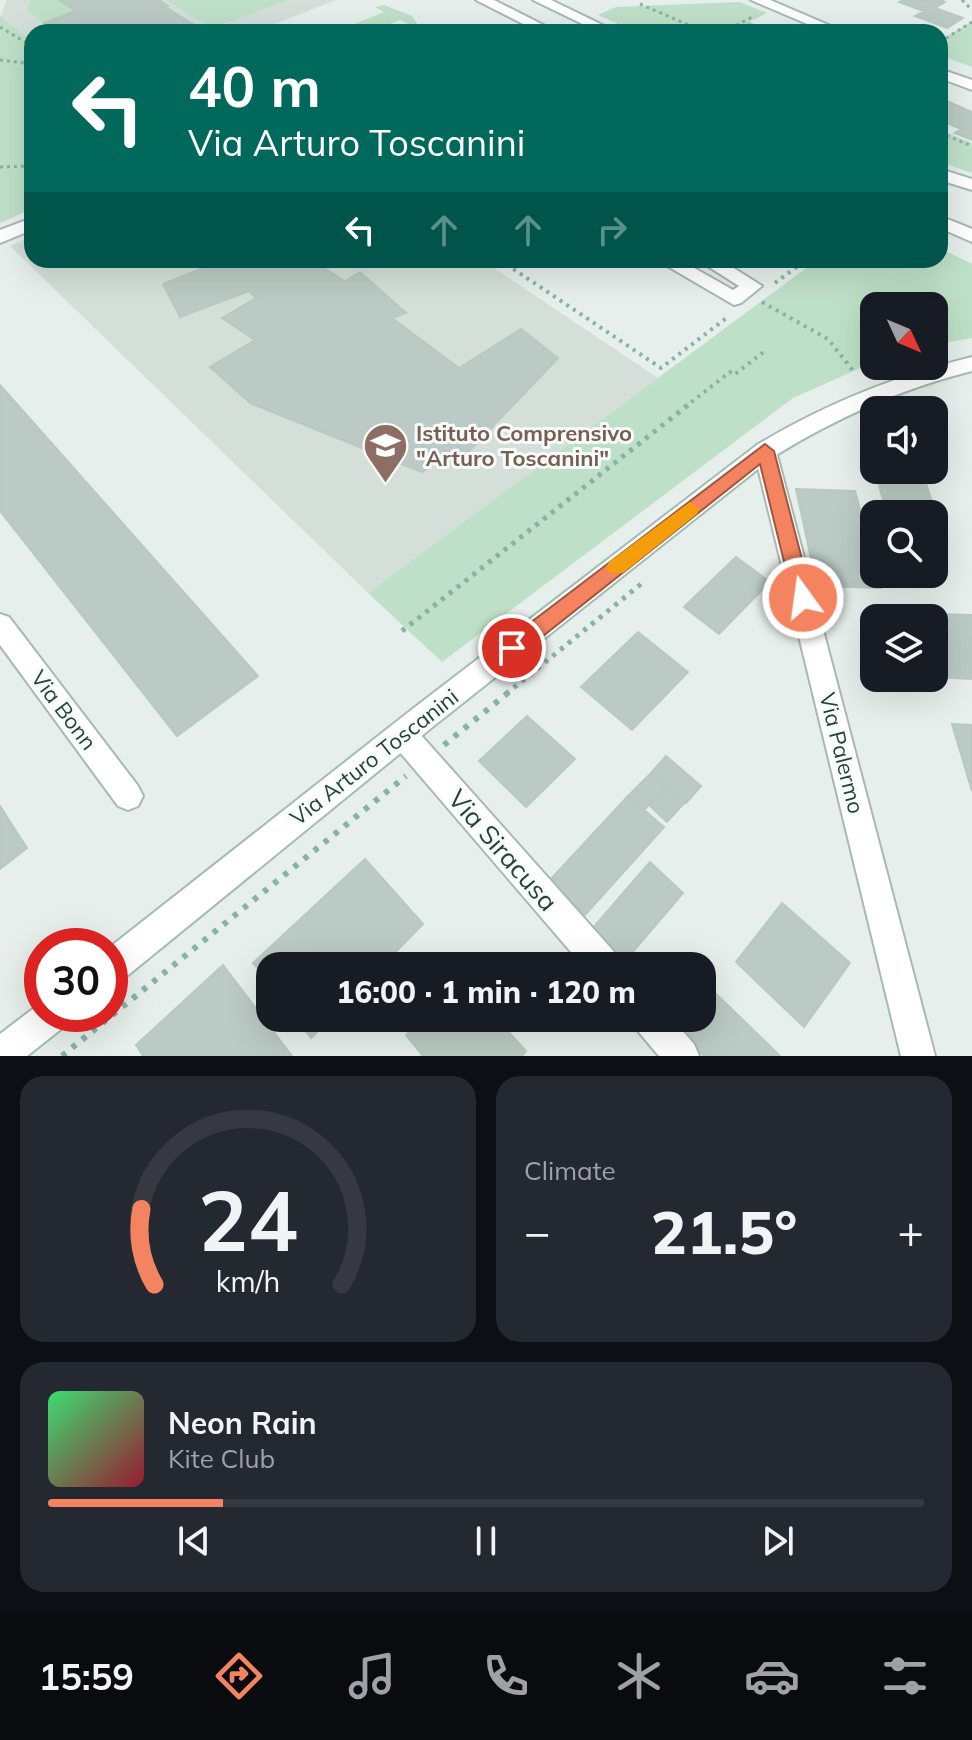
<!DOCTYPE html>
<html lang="en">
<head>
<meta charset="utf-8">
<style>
	:root { --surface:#171b24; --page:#242831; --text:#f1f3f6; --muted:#9ea1a6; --line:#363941; --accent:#f4845f }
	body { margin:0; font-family:Mulish,sans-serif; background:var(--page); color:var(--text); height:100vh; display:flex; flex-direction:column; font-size:30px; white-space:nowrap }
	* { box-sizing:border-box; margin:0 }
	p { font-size:26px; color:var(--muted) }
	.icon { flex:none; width:44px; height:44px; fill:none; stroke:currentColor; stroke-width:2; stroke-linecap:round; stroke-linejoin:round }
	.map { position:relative; height:1056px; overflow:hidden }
	.side { display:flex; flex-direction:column; gap:20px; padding:20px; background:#0d0f14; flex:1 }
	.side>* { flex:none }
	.hud { position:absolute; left:24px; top:24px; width:924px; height:244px; border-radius:24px; box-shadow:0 8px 32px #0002; background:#00695c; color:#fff; overflow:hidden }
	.needle { width:52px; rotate:134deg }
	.controls { position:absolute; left:860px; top:292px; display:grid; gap:16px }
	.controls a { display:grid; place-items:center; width:88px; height:88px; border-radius:16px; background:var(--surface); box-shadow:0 8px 32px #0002; font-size:40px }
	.speed { position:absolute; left:24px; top:928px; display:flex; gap:16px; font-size:40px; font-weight:700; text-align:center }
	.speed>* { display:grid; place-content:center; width:104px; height:104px; border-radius:50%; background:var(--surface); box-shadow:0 8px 32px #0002; line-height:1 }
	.speed .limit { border:12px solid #d22; background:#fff; color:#111 }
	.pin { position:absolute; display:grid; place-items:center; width:68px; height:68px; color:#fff; margin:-34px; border:4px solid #fff; border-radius:50%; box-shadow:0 2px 8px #0007 }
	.me { position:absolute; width:88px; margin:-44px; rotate:346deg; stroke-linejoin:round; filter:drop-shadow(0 0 6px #0008) }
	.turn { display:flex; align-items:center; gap:28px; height:168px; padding:0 32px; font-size:36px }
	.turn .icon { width:104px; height:104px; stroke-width:2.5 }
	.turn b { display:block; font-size:56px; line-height:68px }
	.lanes { display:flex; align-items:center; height:76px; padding:0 32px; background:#0003; justify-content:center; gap:40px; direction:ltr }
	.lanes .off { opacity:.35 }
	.big { font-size:60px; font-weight:800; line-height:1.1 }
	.side .card { flex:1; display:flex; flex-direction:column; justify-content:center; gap:12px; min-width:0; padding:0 28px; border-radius:24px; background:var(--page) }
	.side .dial { align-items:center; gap:0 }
	.dial svg { height:208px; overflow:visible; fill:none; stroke:var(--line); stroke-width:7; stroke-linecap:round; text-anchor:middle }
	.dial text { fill:var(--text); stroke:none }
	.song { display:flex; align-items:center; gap:24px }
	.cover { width:96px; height:96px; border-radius:12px; background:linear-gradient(135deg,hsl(140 70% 55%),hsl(350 70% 35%)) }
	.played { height:8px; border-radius:4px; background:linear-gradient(90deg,var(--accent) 20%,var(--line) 20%) }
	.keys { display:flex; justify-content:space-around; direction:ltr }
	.heat { display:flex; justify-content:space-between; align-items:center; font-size:44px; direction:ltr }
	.side .tiles { flex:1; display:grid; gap:20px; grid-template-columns:1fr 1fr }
	.card:last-child { grid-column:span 2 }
	.trip { position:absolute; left:256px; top:952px; width:460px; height:80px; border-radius:24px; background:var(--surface); box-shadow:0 8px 32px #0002; font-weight:800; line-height:80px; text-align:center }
	.tabs { display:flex; height:128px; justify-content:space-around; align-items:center; background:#090b0e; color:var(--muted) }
	.tabs .icon { width:56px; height:56px }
	.tabs .on { color:var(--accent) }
	.tabs b { font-size:36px; color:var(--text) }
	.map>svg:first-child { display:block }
</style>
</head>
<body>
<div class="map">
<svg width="972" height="1056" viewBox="0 0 972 1056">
	<rect width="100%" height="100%" fill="#e6efeb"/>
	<path fill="#d4dfda" d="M 7,0 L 336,0 L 255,32 L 32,32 L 32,41 L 0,16 Z
		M 32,236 L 32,260 L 482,260 L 658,378 L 368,593 L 10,246 Z"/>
	<path fill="#bfe0c8" d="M 30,0 L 59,0 L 76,11 L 44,23 L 27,11 Z
		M 166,0 L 288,0 L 212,28 Z
		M 740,2 L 767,13 L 729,32 L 636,32 L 598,15 L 616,7 Z
		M 384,5 L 412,16 L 417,23 L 412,26 L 400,20 L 371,32 L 335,32 L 384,12 L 375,7 Z
		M 0,16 L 32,41 L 32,209 L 0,223 Z
		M 972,21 L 972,67 L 940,55 L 940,41 Z
		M 940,130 L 972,143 L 972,173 L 940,162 Z
		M 940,248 L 972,264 L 972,338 L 934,345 L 934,306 L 874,306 L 874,362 L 793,398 L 442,662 L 368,593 L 817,260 L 940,260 Z"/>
	<path fill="#bbcac4" stroke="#b8c9c2" stroke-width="2" d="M 59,0 L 159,0 L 168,6 L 165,7 L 206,32 L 57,32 L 44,23 L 76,11 Z
		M 903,0 L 940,0 L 945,2 L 935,8 L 963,18 L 947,28 L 915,16 L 924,11 L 899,2 Z
		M 749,23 L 770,32 L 733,32 Z
		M 940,98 L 972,112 L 972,140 L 955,133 L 961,129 L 940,120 Z
		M 190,260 L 319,260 L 314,262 L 345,281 L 360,272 L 406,313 L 392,318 L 459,368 L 521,329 L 558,358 L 456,465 L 444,457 L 422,472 L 250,403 L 210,367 L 255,340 L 222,318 L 256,298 L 249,291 L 180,317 L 163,284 L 201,269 Z
		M 0,385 L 258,676 L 177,736 L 0,511 Z
		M 875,471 L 922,472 L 938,519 L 934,519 L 934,514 L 887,514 Z
		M 796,489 L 855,491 L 874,561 L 874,574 L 877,574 L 881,588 L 817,586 Z
		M 736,557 L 770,582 L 719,634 L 684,607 Z
		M 900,613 L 972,615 L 972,679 L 934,677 L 934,618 L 902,618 Z
		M 638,632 L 688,672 L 632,730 L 581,687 Z
		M 527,716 L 575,759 L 526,807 L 479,761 Z
		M 952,724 L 972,725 L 972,791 Z
		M 666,756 L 701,786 L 686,803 L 651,773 Z
		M 651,773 L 666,786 L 644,810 L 628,796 Z
		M 666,786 L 685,802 L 667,822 L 649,805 Z
		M 628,796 L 664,827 L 585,915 L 550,880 Z
		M 0,806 L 27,848 L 0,869 Z
		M 365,859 L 423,924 L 382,966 L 270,966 L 270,984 L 253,963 Z
		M 650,862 L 683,893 L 625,961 L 592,929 Z
		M 782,903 L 850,963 L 804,1027 L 736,962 Z
		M 223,965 L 292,1056 L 143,1056 L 136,1045 Z
		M 709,987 L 780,1056 L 704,1056 L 677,1028 L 685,1018 L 702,1018 L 702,996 Z
		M 296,1018 L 331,1018 L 311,1038 Z
		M 422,1018 L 496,1018 L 526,1051 L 522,1056 L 423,1056 L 406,1035 Z"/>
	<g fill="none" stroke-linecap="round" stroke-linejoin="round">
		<defs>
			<path id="street" d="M 476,0 L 494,0 L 557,32 L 539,32 Z
				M 533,0 L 551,0 L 617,32 L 599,32 Z
				M 751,0 L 770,0 L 845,32 L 826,32 Z
				M 940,69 L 972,80 L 972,90 L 940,78 Z
				M 940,169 L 972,179 L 972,190 L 940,180 Z
				M 940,216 L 972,229 L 972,242 L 940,228 Z
				M 32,218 L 32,230 L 0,243 L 0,230 Z
				M 657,260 L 680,260 L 733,290 L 739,286 L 698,260 L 721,260 L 762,286 L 741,303 L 734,305 Z
				M 765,443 L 773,445 L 776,451 L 935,1056 L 901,1056 L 754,451 L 757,445 Z
				M 0,614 L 9,617 L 138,786 L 143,796 L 138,806 L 128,810 L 118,806 L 0,645 Z
				M 402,721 L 412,725 L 616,954 L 620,966 L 583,966 L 392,743 L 388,734 L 392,725 Z
				M 632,1018 L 671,1018 L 694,1044 L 699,1056 L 659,1056 L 637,1030 Z"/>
			<path id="secondary" d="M 972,357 L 972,371 C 900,389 836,418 773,457 L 430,729 L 122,980 L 110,984 L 110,947 L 410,711 L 757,445 C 825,404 895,376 972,357 Z
				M 42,1002 L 42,1014 L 70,1014 L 65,1026 L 27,1056 L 0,1056 L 0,1034 Z"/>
		</defs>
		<use href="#street" stroke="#a8b8b2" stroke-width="4"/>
		<use href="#secondary" stroke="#a4bbb3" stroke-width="4"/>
		<path stroke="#86b3a5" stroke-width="3" stroke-dasharray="3 4" stroke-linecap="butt" d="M 962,0 L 972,10
			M 640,4 L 705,32
			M 0,27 L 32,46
			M 724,32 L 754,16
			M 940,42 L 972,22
			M 0,60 L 32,64
			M 940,133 L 972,146
			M 0,167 L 32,166"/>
		<path stroke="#86b3a5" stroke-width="4" stroke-dasharray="3 5" stroke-linecap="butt" d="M 500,260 L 661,368 L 729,316
			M 775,283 L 806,260
			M 762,302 L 828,339 L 855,373
			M 685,407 L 730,372 L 734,375 L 766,350"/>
		<path stroke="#86b3a5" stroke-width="5" stroke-dasharray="4 6" stroke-linecap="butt" d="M 402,631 L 688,405
			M 506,694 L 641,584"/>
		<path stroke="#86b3a5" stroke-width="6" stroke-dasharray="5 8" stroke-linecap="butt" d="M 444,745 L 509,692
			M 62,1056 L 406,776"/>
		<use href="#street" fill="#fff" fill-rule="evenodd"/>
		<use href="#secondary" fill="#fff" fill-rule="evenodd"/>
	</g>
	<path fill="#f4845f" stroke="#9f563e" stroke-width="2" d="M 765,444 L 774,451 L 812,598 L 809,604 L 796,604 L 793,598 L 760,464 L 519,655 L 512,657 L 505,655 L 502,648 L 505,642 Z"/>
	<path fill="#f59e0b" d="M 690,502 L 699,509 L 697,514 L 623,573 L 609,573 L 606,567 L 609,562 Z"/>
	<defs>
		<symbol id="school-pin" viewBox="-11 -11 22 30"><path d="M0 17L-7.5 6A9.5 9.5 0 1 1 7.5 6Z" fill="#8d6e63" stroke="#f7fbf9"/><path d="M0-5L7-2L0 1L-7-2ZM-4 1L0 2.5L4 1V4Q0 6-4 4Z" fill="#fff"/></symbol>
	</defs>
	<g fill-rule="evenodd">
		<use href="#school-pin" x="360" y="420" width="51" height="69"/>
	</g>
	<g text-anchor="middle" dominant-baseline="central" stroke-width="6" stroke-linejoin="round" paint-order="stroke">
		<g font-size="22" font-weight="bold" fill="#785e54" stroke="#f7fbf9" text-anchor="start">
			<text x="416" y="433">Istituto Comprensivo<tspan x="416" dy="25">"Arturo Toscanini"</tspan></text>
		</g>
		<g font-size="22" fill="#24423a" stroke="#f7fbf9">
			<text transform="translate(64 710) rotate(53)">Via Bonn</text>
			<text transform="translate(842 753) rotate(76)">Via Palermo</text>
			<text transform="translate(374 757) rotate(-38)">Via Arturo Toscanini</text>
		</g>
		<g font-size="26" fill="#24423a" stroke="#f7fbf9">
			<text transform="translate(503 850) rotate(49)">Via Siracusa</text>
		</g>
	</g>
</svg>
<div class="controls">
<a><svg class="needle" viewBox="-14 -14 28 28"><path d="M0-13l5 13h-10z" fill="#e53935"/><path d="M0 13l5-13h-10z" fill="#9ea1a6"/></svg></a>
<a><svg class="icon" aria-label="sound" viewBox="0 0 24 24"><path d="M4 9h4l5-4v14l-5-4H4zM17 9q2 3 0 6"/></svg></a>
<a><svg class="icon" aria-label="search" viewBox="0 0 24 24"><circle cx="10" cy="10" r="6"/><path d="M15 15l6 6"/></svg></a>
<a><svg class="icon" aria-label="layers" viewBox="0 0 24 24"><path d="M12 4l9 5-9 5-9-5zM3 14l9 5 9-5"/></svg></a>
</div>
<div class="speed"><div class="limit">30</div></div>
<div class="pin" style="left:512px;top:648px;background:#d93025"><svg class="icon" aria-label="arrive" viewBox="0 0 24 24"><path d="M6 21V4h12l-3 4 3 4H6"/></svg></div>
<svg class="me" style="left:803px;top:598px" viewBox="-20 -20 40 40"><circle r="17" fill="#f4845f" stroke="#fff" stroke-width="3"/><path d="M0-11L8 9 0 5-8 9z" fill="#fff"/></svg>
<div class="trip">16:00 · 1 min · 120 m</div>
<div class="hud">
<div class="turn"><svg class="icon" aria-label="left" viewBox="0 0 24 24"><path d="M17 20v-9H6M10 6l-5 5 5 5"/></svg><div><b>40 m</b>Via Arturo Toscanini</div></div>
<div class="lanes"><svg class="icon" aria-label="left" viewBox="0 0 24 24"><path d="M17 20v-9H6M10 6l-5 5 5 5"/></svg><svg class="icon off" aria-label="ahead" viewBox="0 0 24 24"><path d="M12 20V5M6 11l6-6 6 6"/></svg><svg class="icon off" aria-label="ahead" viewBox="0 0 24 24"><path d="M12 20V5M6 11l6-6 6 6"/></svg><svg class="icon off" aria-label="right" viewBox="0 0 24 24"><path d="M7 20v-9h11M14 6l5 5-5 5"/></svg></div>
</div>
</div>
<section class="side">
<div class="tiles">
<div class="card dial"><svg viewBox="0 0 100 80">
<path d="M14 69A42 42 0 1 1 86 69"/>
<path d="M14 69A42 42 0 0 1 9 40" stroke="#f4845f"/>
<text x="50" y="56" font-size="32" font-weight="700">24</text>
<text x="50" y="72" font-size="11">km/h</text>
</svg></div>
<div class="card"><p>Climate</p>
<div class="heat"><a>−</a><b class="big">21.5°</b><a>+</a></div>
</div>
<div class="card">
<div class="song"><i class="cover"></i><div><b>Neon Rain</b><p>Kite Club</p></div></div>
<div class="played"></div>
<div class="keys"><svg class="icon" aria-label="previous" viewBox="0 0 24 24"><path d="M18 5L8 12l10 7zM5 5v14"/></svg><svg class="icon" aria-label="pause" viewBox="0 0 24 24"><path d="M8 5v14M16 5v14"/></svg><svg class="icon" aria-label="next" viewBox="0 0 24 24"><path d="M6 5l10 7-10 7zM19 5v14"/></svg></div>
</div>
</div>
</section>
<nav class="tabs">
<b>15:59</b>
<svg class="icon on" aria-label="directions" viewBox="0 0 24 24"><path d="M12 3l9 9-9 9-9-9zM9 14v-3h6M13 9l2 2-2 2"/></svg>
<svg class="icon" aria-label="music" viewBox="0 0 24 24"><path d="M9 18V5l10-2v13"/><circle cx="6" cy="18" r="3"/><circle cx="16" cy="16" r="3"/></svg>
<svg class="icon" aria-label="phone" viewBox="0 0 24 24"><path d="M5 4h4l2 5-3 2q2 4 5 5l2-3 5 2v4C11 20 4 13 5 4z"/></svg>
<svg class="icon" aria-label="climate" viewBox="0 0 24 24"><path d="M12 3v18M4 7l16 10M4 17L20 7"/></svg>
<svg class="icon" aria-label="car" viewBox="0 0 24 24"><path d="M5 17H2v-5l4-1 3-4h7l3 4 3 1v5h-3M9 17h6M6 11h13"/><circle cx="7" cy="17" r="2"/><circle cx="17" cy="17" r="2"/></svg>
<svg class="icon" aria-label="filters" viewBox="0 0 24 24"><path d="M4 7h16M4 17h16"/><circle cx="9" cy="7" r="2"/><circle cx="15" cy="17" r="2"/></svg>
</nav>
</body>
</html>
